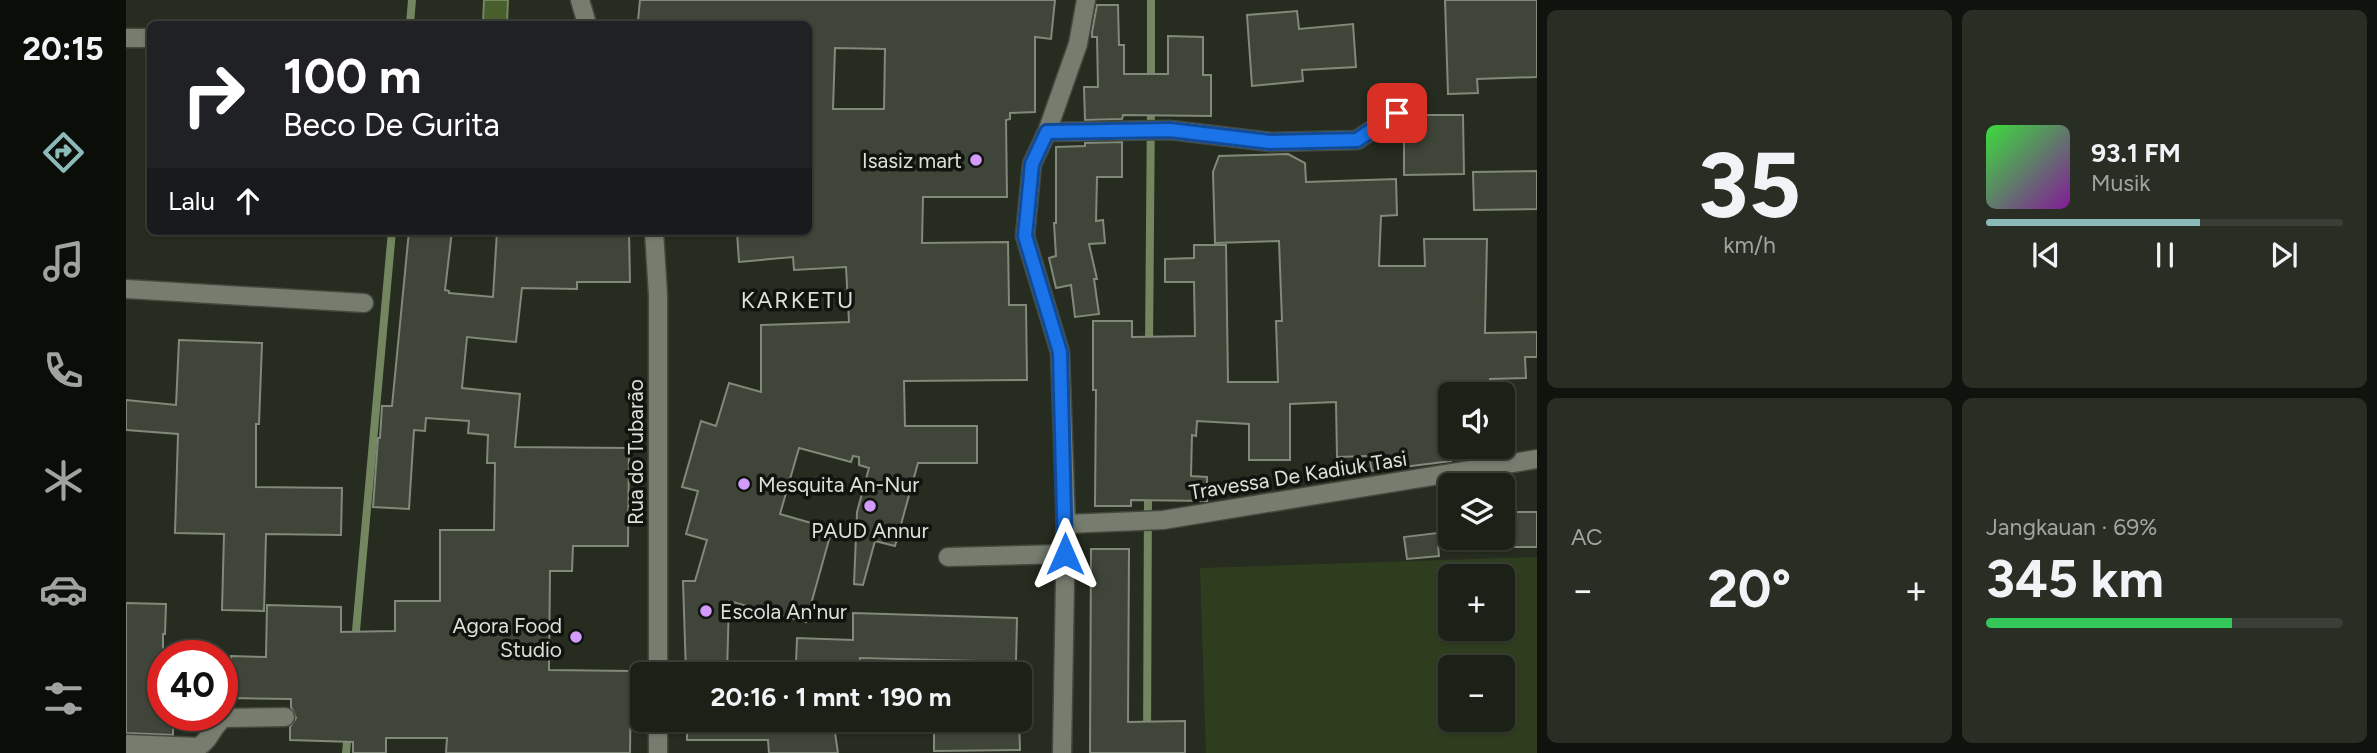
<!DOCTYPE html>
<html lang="id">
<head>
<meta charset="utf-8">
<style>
	:root { --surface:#1c2117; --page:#292e24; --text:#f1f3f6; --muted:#a0a3a1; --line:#3a3e36; --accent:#8bbbb9 }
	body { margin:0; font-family:Figtree,sans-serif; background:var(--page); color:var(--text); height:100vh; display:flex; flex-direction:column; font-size:26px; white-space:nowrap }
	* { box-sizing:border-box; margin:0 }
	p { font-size:23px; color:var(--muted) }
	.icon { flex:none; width:38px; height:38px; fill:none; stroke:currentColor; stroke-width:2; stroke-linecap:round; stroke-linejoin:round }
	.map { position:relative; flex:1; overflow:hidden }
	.details { display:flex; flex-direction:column; gap:10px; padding:10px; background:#0f120d; width:840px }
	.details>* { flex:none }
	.hud { position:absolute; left:21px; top:21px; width:665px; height:214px; border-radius:10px; box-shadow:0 2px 5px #0004,0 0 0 2px var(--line); background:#202124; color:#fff; overflow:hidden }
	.buttons { position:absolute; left:1312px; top:382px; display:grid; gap:14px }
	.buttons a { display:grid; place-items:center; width:77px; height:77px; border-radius:10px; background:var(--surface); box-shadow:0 2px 5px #0004,0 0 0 2px var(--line); font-size:35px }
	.speed { position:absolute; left:21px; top:640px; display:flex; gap:14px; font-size:35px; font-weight:700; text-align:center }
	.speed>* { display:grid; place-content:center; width:91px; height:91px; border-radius:50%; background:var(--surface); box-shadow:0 2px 5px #0004,0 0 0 2px var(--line); line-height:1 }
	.speed .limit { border:10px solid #d22; background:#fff; color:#111 }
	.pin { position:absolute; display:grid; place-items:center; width:60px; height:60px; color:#fff; margin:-30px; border-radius:14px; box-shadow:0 4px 10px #0006 }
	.me { position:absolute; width:77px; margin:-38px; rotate:0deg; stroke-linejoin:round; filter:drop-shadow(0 0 5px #0008) }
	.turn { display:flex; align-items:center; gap:24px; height:147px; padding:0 21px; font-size:32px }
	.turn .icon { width:91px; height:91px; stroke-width:2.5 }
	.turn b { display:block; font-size:49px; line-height:60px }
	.then { display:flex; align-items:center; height:66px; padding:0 21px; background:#0003; gap:14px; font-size:26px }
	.big { font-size:52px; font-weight:700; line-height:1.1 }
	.details .tile { flex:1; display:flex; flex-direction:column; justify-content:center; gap:10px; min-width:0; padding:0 24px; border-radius:10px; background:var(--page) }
	.details .dial { align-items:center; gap:0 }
	.dial b { font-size:91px; line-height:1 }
	.song { display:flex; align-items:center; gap:21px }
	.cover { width:84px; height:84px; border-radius:10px; background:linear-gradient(135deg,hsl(120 70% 55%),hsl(290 70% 35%)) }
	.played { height:7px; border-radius:4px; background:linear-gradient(90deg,var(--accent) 60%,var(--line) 60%) }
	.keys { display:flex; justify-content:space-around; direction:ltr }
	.heat { display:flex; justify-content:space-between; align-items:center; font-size:38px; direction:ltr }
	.charge { height:10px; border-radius:5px; background:linear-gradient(90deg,#34c759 69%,var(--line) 0) }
	.details .tiles { flex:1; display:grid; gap:10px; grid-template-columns:repeat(2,1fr) }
	.trip { position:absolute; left:504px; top:662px; width:402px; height:70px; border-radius:10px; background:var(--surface); box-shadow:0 2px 5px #0004,0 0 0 2px var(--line); font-weight:700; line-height:70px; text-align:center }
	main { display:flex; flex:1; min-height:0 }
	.menu { display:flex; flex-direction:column; width:126px; justify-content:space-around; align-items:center; background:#0b0d09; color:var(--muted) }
	.menu .icon { width:49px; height:49px }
	.menu .current { color:var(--accent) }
	.menu b { font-size:32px; color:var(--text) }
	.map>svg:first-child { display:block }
</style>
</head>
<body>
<main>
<nav class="menu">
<b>20:15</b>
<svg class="icon current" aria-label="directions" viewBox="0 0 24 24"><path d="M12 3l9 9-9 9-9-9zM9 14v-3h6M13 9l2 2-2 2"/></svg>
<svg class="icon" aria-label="music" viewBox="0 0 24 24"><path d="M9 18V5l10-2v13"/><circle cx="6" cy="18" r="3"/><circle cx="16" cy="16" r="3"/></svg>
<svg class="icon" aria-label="phone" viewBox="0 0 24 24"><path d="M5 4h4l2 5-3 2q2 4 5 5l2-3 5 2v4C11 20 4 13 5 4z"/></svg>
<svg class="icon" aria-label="climate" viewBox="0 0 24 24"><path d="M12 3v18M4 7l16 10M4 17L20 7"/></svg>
<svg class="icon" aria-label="car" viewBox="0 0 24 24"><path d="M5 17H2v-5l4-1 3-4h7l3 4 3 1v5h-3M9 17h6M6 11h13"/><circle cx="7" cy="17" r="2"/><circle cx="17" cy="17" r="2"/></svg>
<svg class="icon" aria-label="filters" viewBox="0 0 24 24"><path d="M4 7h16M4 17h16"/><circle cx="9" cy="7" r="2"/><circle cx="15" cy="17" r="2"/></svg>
</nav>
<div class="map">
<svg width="1411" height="753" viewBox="0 0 1411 753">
	<rect width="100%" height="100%" fill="#262c1f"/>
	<path fill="#2f3d1f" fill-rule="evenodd" d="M 1411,557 L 1411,753 L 1080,753 L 1074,568 ZM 1325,576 L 1377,576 L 1377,628 L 1325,628 ZM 1325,667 L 1377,667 L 1377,719 L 1325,719 Z"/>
	<path fill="#475f2d" stroke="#748660" stroke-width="2" d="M 358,0 L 382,0 L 381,23 L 357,22 Z"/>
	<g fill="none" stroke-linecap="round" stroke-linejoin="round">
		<path stroke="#748660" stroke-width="8" d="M 284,24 L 286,0
			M 1025,82 L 1025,0
			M 1023,348 L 1025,105
			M 229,642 L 266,231
			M 220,753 L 222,732
			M 1021,753 L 1022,490"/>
	</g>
	<path fill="#3f4639" stroke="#81897a" stroke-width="2" fill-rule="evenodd" d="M 514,0 L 929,0 L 925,39 L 909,37 L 909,112 L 884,113 L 884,119 L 880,120 L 881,197 L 797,197 L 796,243 L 882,242 L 883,305 L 900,305 L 901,380 L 778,381 L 779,426 L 851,426 L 851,463 L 792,463 L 769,546 L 749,541 L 737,585 L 728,584 L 731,512 L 743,468 L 733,465 L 733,457 L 727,456 L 725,462 L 673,448 L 654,514 L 706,529 L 680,622 L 603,601 L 601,674 L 560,674 L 557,581 L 569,581 L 581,540 L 560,534 L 572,491 L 556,487 L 575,421 L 590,426 L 603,383 L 635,392 L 635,325 L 723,322 L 720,267 L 668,270 L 667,257 L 613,262 L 611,232 L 682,231 L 682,24 L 512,21 ZM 709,48 L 759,49 L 758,109 L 707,109 Z
		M 1319,0 L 1411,0 L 1411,77 L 1351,79 L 1352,93 L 1322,94 Z
		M 971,5 L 992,5 L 993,45 L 998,45 L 998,74 L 1042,74 L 1042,36 L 1077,37 L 1077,75 L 1085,75 L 1085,116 L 997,115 L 996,119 L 959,120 L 958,87 L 972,87 L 971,37 L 966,37 L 966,32 Z
		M 1171,11 L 1173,29 L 1227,24 L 1230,67 L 1176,70 L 1177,81 L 1126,86 L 1121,15 Z
		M 1282,115 L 1337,115 L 1338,174 L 1278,175 L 1278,122 Z
		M 996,142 L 996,177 L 971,177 L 970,221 L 977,220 L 979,243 L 963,244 L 971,279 L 968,279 L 973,314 L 949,317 L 945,285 L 930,288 L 923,258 L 930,256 L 928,223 L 930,223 L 930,147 L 959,146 L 959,143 Z
		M 1162,154 L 1179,163 L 1180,182 L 1270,179 L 1271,215 L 1255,216 L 1253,266 L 1299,266 L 1298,239 L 1361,239 L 1359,333 L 1411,332 L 1411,357 L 1399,357 L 1400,378 L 1364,379 L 1364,394 L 1325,394 L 1325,461 L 1246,471 L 1243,456 L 1211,457 L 1210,402 L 1164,404 L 1164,460 L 1123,460 L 1123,424 L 1071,421 L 1070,436 L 1066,435 L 1065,476 L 1081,477 L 1081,501 L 1005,500 L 1005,506 L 969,506 L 970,390 L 967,390 L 967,321 L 1006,321 L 1006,337 L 1069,336 L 1068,282 L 1039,282 L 1039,259 L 1068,258 L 1068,245 L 1100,245 L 1102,382 L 1152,382 L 1150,321 L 1156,321 L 1153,241 L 1089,243 L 1087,172 L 1093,156 Z
		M 1411,171 L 1411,209 L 1348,210 L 1347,172 Z
		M 283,231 L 326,231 L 319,290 L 323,291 L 323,293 L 367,297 L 371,231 L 503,231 L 504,282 L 451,282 L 451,289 L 396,288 L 390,342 L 341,337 L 336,388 L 394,394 L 389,447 L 503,448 L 502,546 L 447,546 L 446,571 L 424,571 L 423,670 L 505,671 L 504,753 L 320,753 L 321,738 L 260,738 L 260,753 L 227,753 L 227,742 L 164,740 L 164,727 L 170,718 L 165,707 L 165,699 L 105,698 L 105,656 L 140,657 L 141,605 L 215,607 L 215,632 L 269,631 L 269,601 L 314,601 L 314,530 L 368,530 L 369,463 L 361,463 L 362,435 L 342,433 L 343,421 L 300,418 L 299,431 L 288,430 L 283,509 L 247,507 L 252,438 L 254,438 L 256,406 L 266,406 Z
		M 53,340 L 136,343 L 133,424 L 130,424 L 130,487 L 216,488 L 215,535 L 140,534 L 138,611 L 96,610 L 98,534 L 49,533 L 52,434 L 0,430 L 0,400 L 50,405 Z
		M 1387,512 L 1411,512 L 1411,547 L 1387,547 Z
		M 1311,533 L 1313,556 L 1281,559 L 1278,537 Z
		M 965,549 L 1003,549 L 1002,722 L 1059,721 L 1059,753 L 964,753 Z
		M 0,603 L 40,604 L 39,634 L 37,634 L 37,716 L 47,716 L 47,735 L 0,733 Z
		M 727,613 L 891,618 L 890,662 L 734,658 L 733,666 L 670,664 L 671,638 L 727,640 Z
		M 561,719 L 707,719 L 712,753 L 643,753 L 642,740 L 561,740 Z
		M 808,719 L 893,719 L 894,750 L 808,751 Z"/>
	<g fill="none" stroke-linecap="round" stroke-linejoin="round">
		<defs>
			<path id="minor" d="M 454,0 L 461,24
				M 0,38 L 24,38
				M 921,132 L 1044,130 L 1145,142 L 1231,140 L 1271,113
				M 528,231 L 532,295 L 532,674
				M 0,289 L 238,303
				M 940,524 L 1037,520 L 1411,459
				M 822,557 L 939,554
				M 532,719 L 532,753
				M 0,744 L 72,747 C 84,741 86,726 98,718 L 159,717
				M 936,753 L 940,524 L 934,352 L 899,236 L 906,164 L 921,132 L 952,44 L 960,0"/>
		</defs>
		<use href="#minor" stroke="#44493f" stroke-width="21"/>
		<use href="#minor" stroke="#767d6f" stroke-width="18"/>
	</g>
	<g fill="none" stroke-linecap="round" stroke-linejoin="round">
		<defs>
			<path id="route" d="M 939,554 L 934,352 L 899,236 L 906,164 L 921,132 L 1044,130 L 1144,142 L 1231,140 L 1271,113"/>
		</defs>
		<use href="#route" stroke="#114b97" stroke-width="18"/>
		<use href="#route" stroke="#1a73e8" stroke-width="12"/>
	</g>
	<g fill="#d39cfc" stroke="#10130e" stroke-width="2.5">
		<circle cx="850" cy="160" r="7"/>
		<circle cx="618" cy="484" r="7"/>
		<circle cx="744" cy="506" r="7"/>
		<circle cx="580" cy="611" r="7"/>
		<circle cx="450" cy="637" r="7"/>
	</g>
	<g text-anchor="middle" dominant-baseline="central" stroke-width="7" stroke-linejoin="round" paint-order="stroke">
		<g font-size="21" fill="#dce0d8" stroke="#10130e" text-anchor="end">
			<text x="836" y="160">Isasiz mart</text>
			<text x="632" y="484" text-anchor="start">Mesquita An-Nur</text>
			<text x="744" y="530" text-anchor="middle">PAUD Annur</text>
			<text x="594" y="611" text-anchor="start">Escola An'nur</text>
			<text x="436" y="625">Agora Food<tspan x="436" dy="24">Studio</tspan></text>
		</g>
		<g font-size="21" fill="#dce0d8" stroke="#10130e">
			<text transform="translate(509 452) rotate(-90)">Rua do Tubarão</text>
			<text transform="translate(1172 475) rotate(-9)">Travessa De Kadiuk Tasi</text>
		</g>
		<g font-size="23" letter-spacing="2" fill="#dce0d8" stroke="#10130e">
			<text x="672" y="300">KARKETU</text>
		</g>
	</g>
</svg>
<div class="buttons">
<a><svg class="icon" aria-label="sound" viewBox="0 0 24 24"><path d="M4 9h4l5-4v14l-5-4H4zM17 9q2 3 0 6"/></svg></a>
<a><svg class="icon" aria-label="layers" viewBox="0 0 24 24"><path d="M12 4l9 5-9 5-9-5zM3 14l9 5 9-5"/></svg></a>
<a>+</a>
<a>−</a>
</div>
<div class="speed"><div class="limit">40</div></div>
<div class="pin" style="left:1271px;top:113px;background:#d93025"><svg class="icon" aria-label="arrive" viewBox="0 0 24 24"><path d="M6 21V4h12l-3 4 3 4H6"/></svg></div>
<svg class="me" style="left:939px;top:554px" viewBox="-20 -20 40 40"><path d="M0-17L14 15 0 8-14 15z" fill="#1a73e8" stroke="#fff" stroke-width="4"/></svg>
<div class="trip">20:16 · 1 mnt · 190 m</div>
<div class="hud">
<div class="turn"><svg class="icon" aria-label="right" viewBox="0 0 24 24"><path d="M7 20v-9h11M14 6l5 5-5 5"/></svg><div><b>100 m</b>Beco De Gurita</div></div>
<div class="then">Lalu<svg class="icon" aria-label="ahead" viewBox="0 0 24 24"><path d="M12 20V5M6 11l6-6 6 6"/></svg></div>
</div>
</div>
<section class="details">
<div class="tiles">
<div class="tile dial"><b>35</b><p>km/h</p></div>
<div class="tile">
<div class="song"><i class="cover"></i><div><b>93.1 FM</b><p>Musik</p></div></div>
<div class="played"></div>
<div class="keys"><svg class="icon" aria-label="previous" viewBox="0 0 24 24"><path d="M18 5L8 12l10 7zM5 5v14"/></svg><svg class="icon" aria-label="pause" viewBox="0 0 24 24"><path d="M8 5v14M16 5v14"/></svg><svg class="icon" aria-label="next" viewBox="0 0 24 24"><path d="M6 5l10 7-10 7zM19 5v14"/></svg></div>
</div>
<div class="tile"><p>AC</p>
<div class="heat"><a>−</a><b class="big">20°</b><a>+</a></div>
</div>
<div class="tile"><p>Jangkauan · 69%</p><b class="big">345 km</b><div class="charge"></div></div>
</div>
</section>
</main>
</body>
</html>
